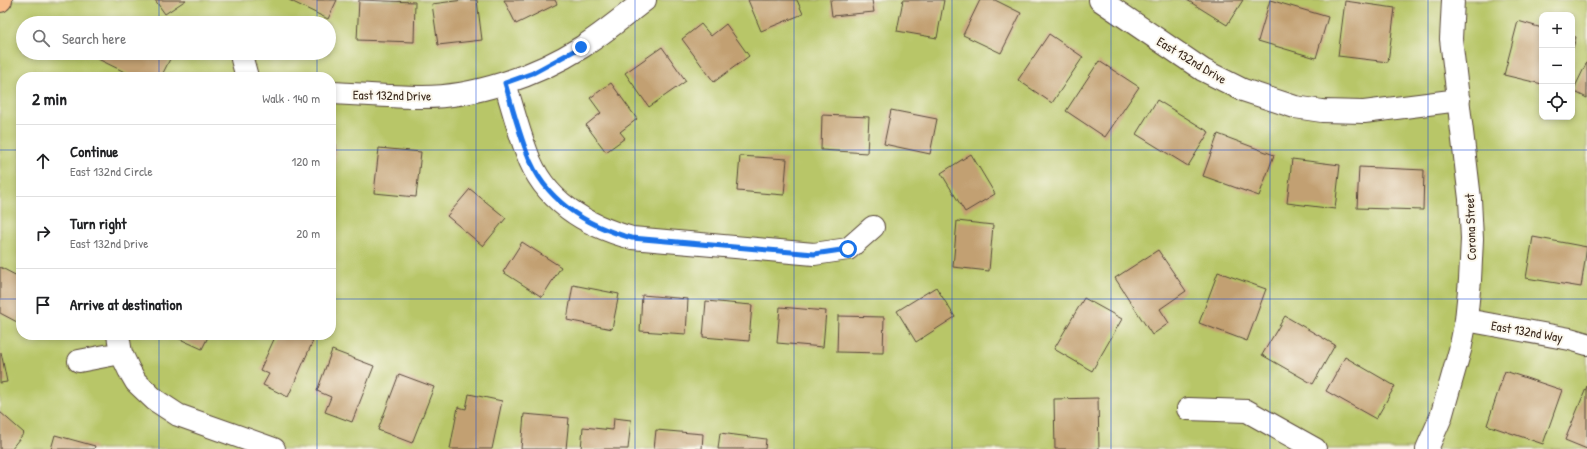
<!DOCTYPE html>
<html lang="en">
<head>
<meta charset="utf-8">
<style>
	:root { --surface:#fff; --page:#f6f6f6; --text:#202124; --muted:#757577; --line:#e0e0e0 }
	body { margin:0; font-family:"Patrick Hand",sans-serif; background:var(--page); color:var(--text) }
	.controls { position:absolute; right:12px; top:12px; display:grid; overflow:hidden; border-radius:8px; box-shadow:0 2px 6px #0003 }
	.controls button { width:36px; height:36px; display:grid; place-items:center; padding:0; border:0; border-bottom:1px solid var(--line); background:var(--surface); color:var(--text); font:20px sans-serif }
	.stop { position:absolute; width:12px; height:12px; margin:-9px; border:3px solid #1a73e8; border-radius:50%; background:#fff }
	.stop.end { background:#1a73e8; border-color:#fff; box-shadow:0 1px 4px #0008 }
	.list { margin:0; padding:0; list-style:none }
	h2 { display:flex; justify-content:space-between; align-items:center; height:52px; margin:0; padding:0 16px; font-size:17px }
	h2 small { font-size:13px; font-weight:400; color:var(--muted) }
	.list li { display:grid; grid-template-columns:26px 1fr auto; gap:12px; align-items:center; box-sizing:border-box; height:72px; padding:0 16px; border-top:1px solid var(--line) }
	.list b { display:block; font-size:15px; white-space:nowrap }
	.list p { margin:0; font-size:13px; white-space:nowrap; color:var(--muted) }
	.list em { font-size:13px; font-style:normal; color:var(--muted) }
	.icon { flex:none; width:22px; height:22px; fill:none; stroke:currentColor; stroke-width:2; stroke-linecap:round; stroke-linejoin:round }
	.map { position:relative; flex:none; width:1587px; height:449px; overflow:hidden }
	.search { position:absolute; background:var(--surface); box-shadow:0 2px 6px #0003; left:16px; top:16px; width:320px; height:44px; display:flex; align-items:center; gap:10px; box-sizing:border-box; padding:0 14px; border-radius:22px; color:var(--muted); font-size:15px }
	.panel { position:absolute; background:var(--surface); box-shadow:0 2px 6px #0003; left:16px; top:72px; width:320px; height:268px; border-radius:16px }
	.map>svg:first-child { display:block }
	.green { fill:#b8c668; stroke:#7a7843; fill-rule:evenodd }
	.building { fill:#c2a072 }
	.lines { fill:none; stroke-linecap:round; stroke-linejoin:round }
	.minor-casing { stroke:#564638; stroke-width:24 }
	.major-casing { stroke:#564638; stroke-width:24 }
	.minor { stroke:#fff; stroke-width:22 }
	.major { stroke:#f9bc8a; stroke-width:22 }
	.route { stroke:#1a73e8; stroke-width:5 }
	.grid { fill:none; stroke:#1d4ed8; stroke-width:1; stroke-opacity:0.55 }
	.labels { text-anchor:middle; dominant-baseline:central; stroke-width:4; stroke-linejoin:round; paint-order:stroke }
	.street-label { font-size:13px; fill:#3b2a1e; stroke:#fbf7ec }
</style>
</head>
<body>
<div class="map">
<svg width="1587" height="449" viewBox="0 0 1587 449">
	<rect width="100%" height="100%" fill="#fbf7ec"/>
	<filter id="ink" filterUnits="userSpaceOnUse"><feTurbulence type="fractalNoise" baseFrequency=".025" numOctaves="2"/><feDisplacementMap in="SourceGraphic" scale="8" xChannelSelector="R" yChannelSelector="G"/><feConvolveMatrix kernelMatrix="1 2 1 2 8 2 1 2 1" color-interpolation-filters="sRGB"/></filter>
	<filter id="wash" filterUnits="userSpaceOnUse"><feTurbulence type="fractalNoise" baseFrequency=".012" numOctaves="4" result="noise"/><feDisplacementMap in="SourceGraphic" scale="16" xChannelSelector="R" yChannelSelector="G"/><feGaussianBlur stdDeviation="0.9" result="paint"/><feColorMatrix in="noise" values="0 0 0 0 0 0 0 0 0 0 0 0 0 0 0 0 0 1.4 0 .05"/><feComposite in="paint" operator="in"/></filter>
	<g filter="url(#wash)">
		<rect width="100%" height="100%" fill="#f0e6ca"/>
		<path class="green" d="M0,0H1587V449H0ZM1542,15H1572V117H1542ZM23,23H329V53H23ZM21,77H331V335H21Z"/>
		<g id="blocks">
			<path class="building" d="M155,0H186L165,14Z
				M289,0H337L328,19Z
				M359,0L415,2L414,42L357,40Z
				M463,0H477L482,40L438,45L432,4Z
				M504,0H555L557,4L516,24Z
				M748,0H797L803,14L761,31Z
				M830,0H872L874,12L832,16Z
				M903,0H944L937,38L897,31Z
				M980,0H995L1021,13L1001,53L963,35Z
				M1187,0H1243L1227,25Z
				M1270,0L1328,17L1316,58L1258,41Z
				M1345,1L1395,8L1388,62L1338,56Z
				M1518,21L1542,28V84L1504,75Z
				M701,24L711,36L726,24L749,56L714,82L682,39Z
				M1049,34L1083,57L1052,103L1018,80Z
				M1572,36L1576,37L1573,48H1572Z
				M662,47L686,81L649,107L625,73Z
				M100,53H173L161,77H135L98,59Z
				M1099,61L1139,87L1105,137L1066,111Z
				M1587,62V98L1573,91Z
				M611,83L637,119L620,132L625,138L606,152L586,125L601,113L590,98Z
				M1157,100L1209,132L1188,166L1136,134Z
				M891,110L937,119L930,154L884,144Z
				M822,115L869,117L867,153L821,150Z
				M1218,134L1274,155L1259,196L1203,176Z
				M331,144H336L334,189H331Z
				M379,148L421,152L416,197L374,193Z
				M971,154L995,194L965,212L941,173Z
				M740,156L787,159L784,195L737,191Z
				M1292,159L1340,165L1335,209L1287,203Z
				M1359,167L1424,170L1423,210L1357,208Z
				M470,189L506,218L483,246L447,216Z
				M957,221L993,225L989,271L953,267Z
				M1533,237L1587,247L1581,287L1526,278Z
				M522,242L561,267L542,297L503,272Z
				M21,246V256L17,254Z
				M1158,250L1186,291L1160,309L1169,323L1152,335L1115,278Z
				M0,267L21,278V314L17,322L0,313Z
				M1218,272L1266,289L1247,341L1199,323Z
				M573,285L619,294L612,329L567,320Z
				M936,287L955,317L916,342L897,311Z
				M642,295L688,299L686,334L640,331Z
				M1084,298L1122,319L1092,371L1054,349Z
				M706,301L752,305L749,341L703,337Z
				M780,307L826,311L823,347L777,343Z
				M838,316L884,317L883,353L837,352Z
				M1285,316L1335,345L1313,384L1262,355Z
				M171,335H209L202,349Z
				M276,335H299L313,341L288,397L263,385L269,374L260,370Z
				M332,350L374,366L352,422L325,412L331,397L317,391Z
				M1,352L7,382L0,383V353Z
				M1345,357L1395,386L1376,419L1326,391Z
				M1505,371L1562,390L1543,444L1487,425Z
				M399,374L434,387L412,443L378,430Z
				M1587,386V449L1565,440Z
				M469,394L502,401L492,449H450L458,407L466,409Z
				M1098,398L1099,449H1055L1054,399Z
				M0,412L24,433L11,449H0Z
				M524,414L569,418L566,449H521Z
				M614,418L631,420L628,449H581L583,427L613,430Z
				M656,430L703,434L702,449H654Z
				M720,433L766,439L765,449H718Z
				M55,435L95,446L94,449H51Z"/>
		</g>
	</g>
	<g filter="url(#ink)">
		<use href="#blocks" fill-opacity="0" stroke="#564638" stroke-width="1"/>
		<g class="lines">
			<defs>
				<path id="minor" d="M1100,0L1203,70L1243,90L1295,107L1322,111L1364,112L1459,100
					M242,59L247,77
					M505,83C512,106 518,130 527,153C543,200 586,226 632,238L814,254L848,249L873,227
					M331,93C360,94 390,97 419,97C473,98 536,76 582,47C604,33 624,16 645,0
					M1466,320L1570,339L1587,344
					M118,335L121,353L129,370L136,382L155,400L178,415L274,449
					M79,361L121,353
					M1188,409L1247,411L1315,449
					M1427,449L1441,417L1460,350L1466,320L1470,280L1472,239L1470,199L1451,39L1453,0"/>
				<path id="major" d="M0,1L1,0"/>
			</defs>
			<use href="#minor" class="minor-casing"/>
			<use href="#major" class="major-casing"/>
			<use href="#minor" class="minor"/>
			<use href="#major" class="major"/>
		</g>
	</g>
	<g class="lines" filter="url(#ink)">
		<path class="route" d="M581,47L533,73L505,83C512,106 518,130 527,153C544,200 586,226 632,238L814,254L848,249"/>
	</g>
	<path class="grid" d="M159,0V23M317,0V23M476,0V449M635,0V449M794,0V449M952,0V449M1111,0V449M1270,0V449M1428,0V449M159,53V77M317,53V77M0,150H21M331,150H1587M0,299H21M331,299H1587M159,335V449M317,335V449"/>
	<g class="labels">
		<g class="street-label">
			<text transform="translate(1192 60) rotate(31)">East 132nd Drive</text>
			<text transform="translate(392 95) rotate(1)">East 132nd Drive</text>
			<text transform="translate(1470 227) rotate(-92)">Corona Street</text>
			<text transform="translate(1527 331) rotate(10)">East 132nd Way</text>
		</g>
	</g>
</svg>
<div class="controls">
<button>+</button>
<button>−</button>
<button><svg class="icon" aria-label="locate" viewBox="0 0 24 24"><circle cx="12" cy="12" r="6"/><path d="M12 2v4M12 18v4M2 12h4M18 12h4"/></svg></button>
</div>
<div class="stop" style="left:848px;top:249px"></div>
<div class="stop end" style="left:581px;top:47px"></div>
<div class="search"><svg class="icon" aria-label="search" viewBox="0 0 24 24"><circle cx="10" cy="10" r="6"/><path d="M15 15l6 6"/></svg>Search here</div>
<section class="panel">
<h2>2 min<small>Walk · 140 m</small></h2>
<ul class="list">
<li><svg class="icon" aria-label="ahead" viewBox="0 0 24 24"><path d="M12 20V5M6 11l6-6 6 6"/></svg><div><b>Continue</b><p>East 132nd Circle</p></div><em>120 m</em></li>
<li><svg class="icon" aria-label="right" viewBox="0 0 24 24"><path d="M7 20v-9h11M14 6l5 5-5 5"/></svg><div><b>Turn right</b><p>East 132nd Drive</p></div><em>20 m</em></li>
<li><svg class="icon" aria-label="arrive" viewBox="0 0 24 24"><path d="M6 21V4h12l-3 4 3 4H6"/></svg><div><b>Arrive at destination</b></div></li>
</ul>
</section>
</div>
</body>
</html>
